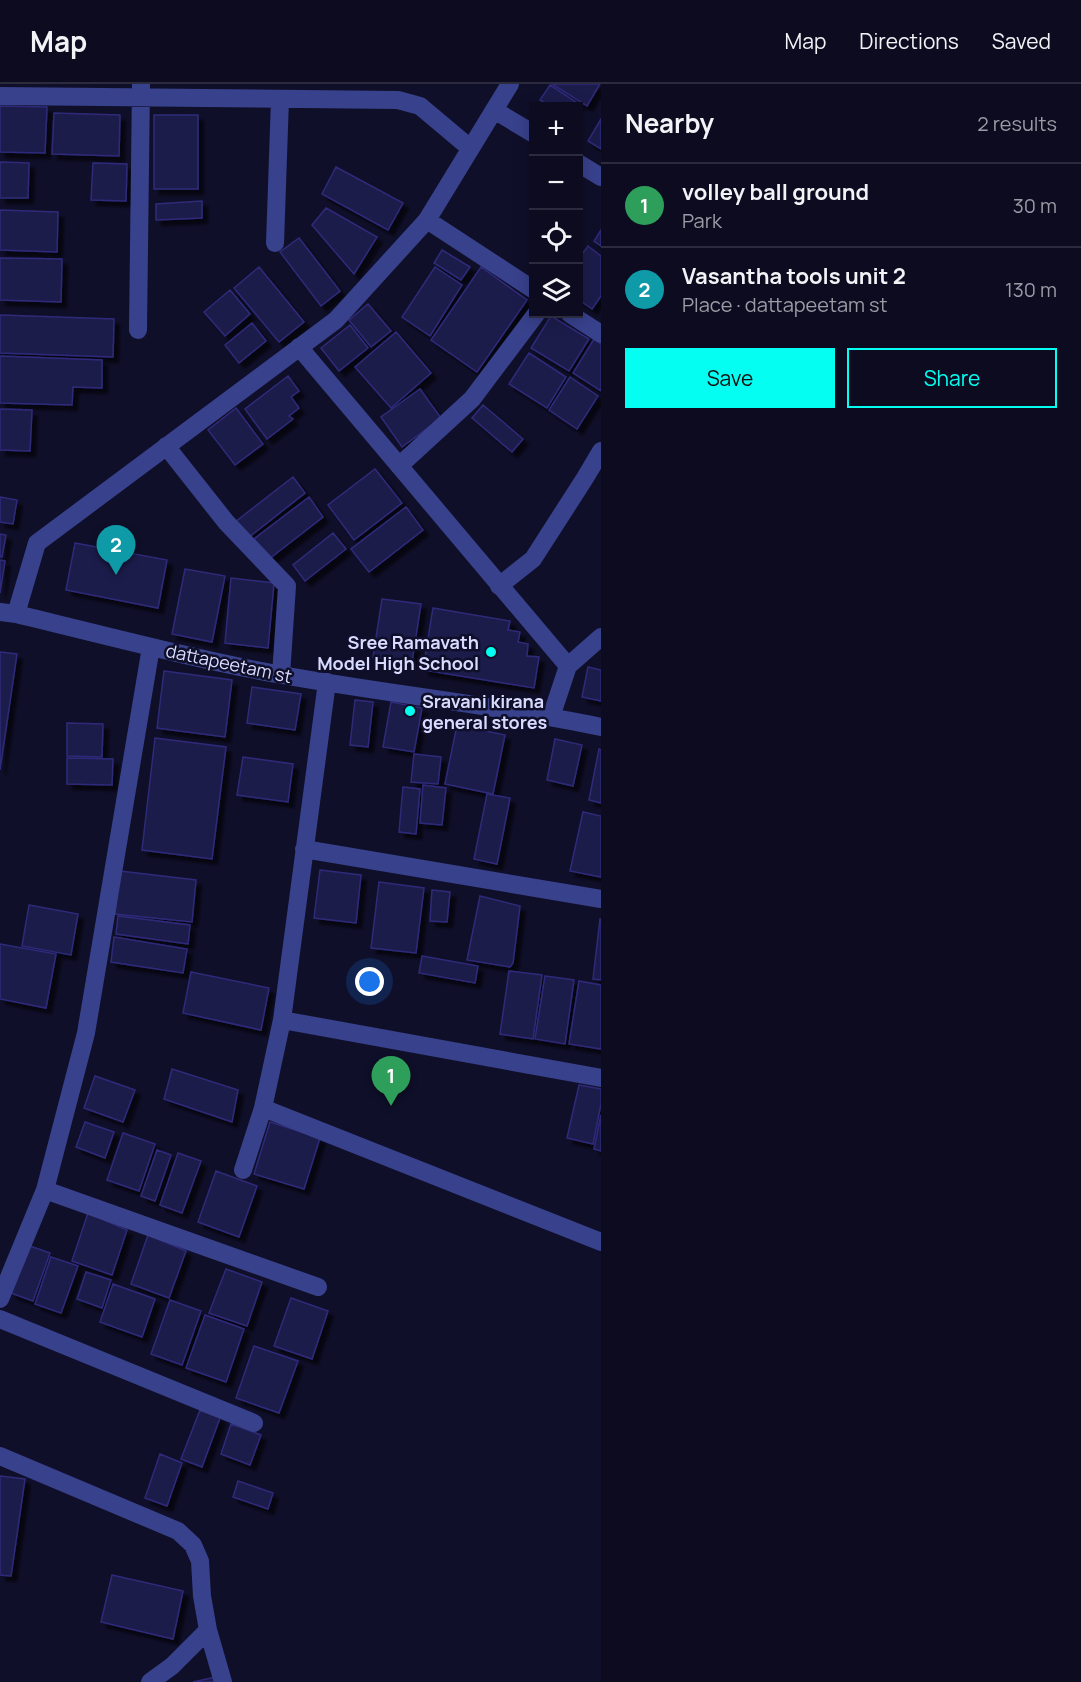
<!DOCTYPE html>
<html lang="en">
<head>
<meta charset="utf-8">
<style>
	:root { --surface:#0c0b20; --page:#1a192d; --text:#f1f3f6; --muted:#9a9ba5; --line:#2c2b3e; --accent:#04fff2 }
	body { margin:0; font-family:Manrope,sans-serif; background:var(--page); color:var(--text) }
	.controls { position:absolute; right:18px; top:18px; display:grid; overflow:hidden; border-radius:0px; box-shadow:0 3px 15px #0003 }
	.controls button { width:54px; height:54px; display:grid; place-items:center; padding:0; border:0; border-bottom:2px solid var(--line); background:var(--surface); color:var(--text); font:30px sans-serif }
	.you { position:absolute; left:370px; top:898px; width:21px; height:21px; margin:-15px; border:4px solid #fff; border-radius:50%; background:#1a73e8; box-shadow:0 0 0 9px #1a73e833 }
	.badge { display:grid; place-items:center; width:39px; height:39px; border-radius:50%; background:var(--accent); color:#fff; font-size:20px; font-weight:700 }
	.pin { position:absolute; translate:-50% -50px; filter:drop-shadow(0 2px 3px #0008) }
	.pin::after { content:''; position:absolute; top:32px; width:21px; height:18px; background:inherit; clip-path:polygon(0 0,100% 0,50% 100%) }
	.list { margin:0; padding:0; list-style:none }
	h2 { display:flex; justify-content:space-between; align-items:center; height:78px; margin:0; padding:0 24px; font-size:26px }
	h2 small { font-size:20px; font-weight:400; color:var(--muted) }
	.list li { display:grid; grid-template-columns:39px 1fr auto; gap:18px; align-items:center; box-sizing:border-box; height:84px; padding:0 24px; border-top:2px solid var(--line) }
	.list b { display:block; font-size:22px; white-space:nowrap }
	.list p { margin:0; font-size:20px; white-space:nowrap; color:var(--muted) }
	.list em { font-size:20px; font-style:normal; color:var(--muted) }
	.actions { display:flex; gap:12px; padding:18px 24px }
	.actions a { flex:1; padding:14px 0; border:2px solid var(--accent); border-radius:0px; text-align:center; font-size:21px; color:var(--accent) }
	.actions .main { background:var(--accent); color:#111 }
	.icon { flex:none; width:33px; height:33px; fill:none; stroke:currentColor; stroke-width:2; stroke-linecap:round; stroke-linejoin:round }
	.map { position:relative; flex:none; width:601px; height:1598px; overflow:hidden }
	header { display:flex; align-items:center; gap:36px; box-sizing:border-box; height:84px; padding:0 30px; background:var(--surface); border-bottom:2px solid var(--line) }
	header strong { font-size:28px }
	nav { display:flex; gap:33px; margin-inline-start:auto; font-size:21px }
	main { display:flex }
	aside { flex:1; background:var(--surface) }
	.map>svg:first-child { display:block }
	.building { fill:#1d1a4c; stroke:#2f2b79; stroke-width:1.5; filter:url(#shadow) }
	.lines { fill:none; stroke-linecap:round; stroke-linejoin:round }
	.minor { stroke:#38418c; stroke-width:18 }
	.poi-dot { fill:#04fff2; stroke:#100f2a; stroke-width:2 }
	.labels { text-anchor:middle; dominant-baseline:central; stroke-width:5; stroke-linejoin:round; paint-order:stroke }
	.poi-label { font-size:18px; font-weight:bold; fill:#d8daff; stroke:#100f2a; text-anchor:end }
	.street-label { font-size:18px; fill:#d8daff; stroke:#100f2a }
</style>
</head>
<body>
<header>
<strong>Map</strong>
<nav><a>Map</a><a>Directions</a><a>Saved</a></nav>
</header>
<main>
<div class="map">
<svg width="601" height="1598" viewBox="0 0 601 1598">
	<defs>
		<filter id="shadow"><feDropShadow dx="5.5" dy="5.5" stdDeviation="1.5" flood-color="#0009"/></filter>
	</defs>
	<rect width="100%" height="100%" fill="#100f2a"/>
	<path class="building" d="M552,0H600L587,22Z
		M550,1L579,20L578,22H550L540,16Z
		M0,22L47,23L45,69L0,68Z
		M54,29L120,31L119,72L52,70Z
		M154,31H198V105H154Z
		M601,35V65L588,57Z
		M0,78L29,79L28,114H0Z
		M93,79L127,80L126,117L91,116Z
		M336,83L403,119L388,146L322,110Z
		M202,117V134L156,136V120Z
		M326,124L377,153L354,190L312,141Z
		M0,126L58,128L57,168L0,166Z
		M601,146V162L594,157Z
		M299,154L340,207L321,222L280,168Z
		M588,162L601,172V212L592,225L578,215V176Z
		M442,166L470,183L461,196L434,179Z
		M0,174L62,175L61,218L0,216Z
		M259,183L304,238L279,258L234,204Z
		M435,183L462,201L430,252L402,233Z
		M481,183L527,216L477,288L431,256Z
		M230,206L250,230L225,252L204,228Z
		M368,220L391,247L371,263L349,236Z
		M0,231L114,235L113,273L0,269Z
		M551,232L589,255L569,287L531,264Z
		M252,239L266,257L239,279L225,261Z
		M350,241L368,264L339,287L321,264Z
		M396,248L431,289L391,324L355,283Z
		M594,255L601,260V307L573,289Z
		M529,269L566,293L547,324L509,300Z
		M0,272L102,276V304L73,303L72,321L0,319Z
		M288,292L299,307L291,313L299,324L289,332L293,335L267,355L245,325Z
		M570,293L598,312L577,345L549,326Z
		M420,305L441,334L402,363L381,333Z
		M483,321L523,355L512,368L472,334Z
		M236,324L263,360L235,381L208,346Z
		M0,325L32,326L30,367L0,366Z
		M375,385L402,419L354,456L328,421Z
		M293,393L305,409L248,454L235,438Z
		M0,413L17,416L13,440L0,438Z
		M309,413L323,433L269,475L254,455Z
		M406,423L423,446L369,488L351,465Z
		M333,449L346,465L305,497L293,481Z
		M0,450L6,451L2,473H0Z
		M75,459L167,476L158,524L66,506Z
		M0,476L5,477L0,509Z
		M185,485L225,492L212,558L172,550Z
		M231,494L274,499L268,564L225,559Z
		M382,515L421,520L412,578L373,573Z
		M433,524L510,537L508,546L520,548L518,558L528,560L527,572L539,573L534,604L423,586Z
		M0,568L17,570L0,686Z
		M588,583L601,586V617L582,613Z
		M164,587L232,596L225,653L157,644Z
		M252,603L301,610L295,646L247,639Z
		M355,616L373,618L368,663L350,661Z
		M391,618L422,624L414,668L383,663Z
		M67,639L103,640L102,673L67,672Z
		M457,641L505,651L493,710L445,700Z
		M155,654L226,663L212,775L142,766Z
		M555,655L582,661L573,702L547,696Z
		M599,665L601,666V719L589,716Z
		M414,670L441,673L438,700L411,698Z
		M243,673L293,680L288,718L237,711Z
		M67,674L113,675L112,701L67,700Z
		M423,701L446,704L442,741L420,739Z
		M403,703L420,705L416,750L399,748Z
		M487,710L510,714L497,780L474,775Z
		M583,728L601,732V793L570,787Z
		M320,786L361,791L356,839L314,834Z
		M120,787L196,796L192,838L115,830Z
		M379,798L424,804L416,869L371,864Z
		M432,806L450,808L447,838L430,837Z
		M480,812L520,822L513,879L510,883L467,876Z
		M29,821L78,830L71,871L22,862Z
		M118,832L190,841L188,860L116,850Z
		M600,835H601V896L593,895Z
		M114,853L187,865L183,889L111,878Z
		M0,860L56,870L46,924L0,915Z
		M422,872L478,882L475,899L419,889Z
		M509,887L542,891L533,955L500,950Z
		M191,888L269,904L261,946L183,929Z
		M545,892L574,896L565,960L535,955Z
		M579,897L601,901V965L569,960Z
		M172,985L238,1006L232,1038L164,1015Z
		M95,992L135,1006L123,1038L84,1024Z
		M579,1001L601,1005V1020L593,1060L567,1054Z
		M601,1031V1067L594,1065Z
		M85,1038L114,1048L105,1074L76,1063Z
		M270,1038L320,1054L304,1105L254,1090Z
		M123,1049L155,1060L139,1107L107,1096Z
		M157,1066L171,1071L155,1117L141,1112Z
		M178,1069L201,1077L182,1129L160,1121Z
		M216,1087L257,1102L239,1153L198,1138Z
		M88,1129L127,1146L112,1191L72,1177Z
		M148,1151L186,1167L169,1214L131,1200Z
		M27,1161L50,1169L33,1217L11,1209Z
		M51,1173L78,1182L61,1229L35,1220Z
		M226,1185L262,1198L247,1242L209,1229Z
		M86,1188L111,1196L102,1224L77,1215Z
		M113,1200L155,1215L142,1253L100,1238Z
		M291,1214L328,1227L312,1275L274,1262Z
		M170,1216L201,1227L182,1281L151,1270Z
		M205,1231L244,1245L226,1298L186,1284Z
		M254,1262L298,1277L279,1329L236,1314Z
		M200,1326L220,1334L202,1383L181,1375Z
		M231,1340L261,1351L250,1381L221,1370Z
		M160,1370L182,1379L167,1422L145,1414Z
		M0,1392L25,1395L11,1492L0,1491Z
		M238,1397L273,1409L268,1425L233,1413Z
		M112,1491L183,1507L173,1555L101,1538Z
		M216,1593L217,1598H193Z"/>
	<g class="lines">
		<path class="minor" d="M0,12L398,16L420,22L470,64
			M494,26L534,50
			M578,79L601,93
			M427,136L534,206
			M275,159L280,15
			M570,230L601,250
			M138,246L141,0
			M299,263L568,582
			M166,362L226,438L287,502L281,591
			M399,382L472,315L536,230
			M499,502L533,475L585,394L601,367
			M0,528L16,530C104,551 193,575 282,591C388,610 496,621 601,643
			M16,530L37,459L336,236L427,136L510,0
			M327,598L282,936L263,1024L601,1158
			M551,633L568,582L601,553
			M304,765L601,815
			M282,936L601,994
			M243,1086L263,1024
			M45,1106L318,1203
			M0,1215L45,1106L86,949L151,563
			M0,1235L254,1339
			M0,1372L178,1447L193,1461L200,1477L202,1512L208,1546L223,1598
			M150,1598L172,1582L208,1546"/>
	</g>
	<g class="poi-dot">
		<circle cx="491" cy="568" r="6"/>
		<circle cx="410" cy="627" r="6"/>
	</g>
	<g class="labels">
		<g class="poi-label">
			<text x="479" y="558">Sree Ramavath<tspan x="479" dy="21">Model High School</tspan></text>
			<text x="422" y="617" text-anchor="start">Sravani kirana<tspan x="422" dy="21">general stores</tspan></text>
		</g>
		<g class="street-label">
			<text transform="translate(229 579) rotate(12)">dattapeetam st</text>
		</g>
	</g>
</svg>
<div class="controls">
<button>+</button>
<button>−</button>
<button><svg class="icon" aria-label="locate" viewBox="0 0 24 24"><circle cx="12" cy="12" r="6"/><path d="M12 2v4M12 18v4M2 12h4M18 12h4"/></svg></button>
<button><svg class="icon" aria-label="layers" viewBox="0 0 24 24"><path d="M12 4l9 5-9 5-9-5zM3 14l9 5 9-5"/></svg></button>
</div>
<div class="you"></div>
<div class="pin badge" style="left:391px;top:1022px;background:#2e9e5b">1</div>
<div class="pin badge" style="left:116px;top:491px;background:#0f9aa8">2</div>
</div>
<aside>
<h2>Nearby<small>2 results</small></h2>
<ul class="list">
<li><span class="badge" style="background:#2e9e5b">1</span><div><b>volley ball ground</b><p>Park</p></div><em>30 m</em></li>
<li><span class="badge" style="background:#0f9aa8">2</span><div><b>Vasantha tools unit 2</b><p>Place · dattapeetam st</p></div><em>130 m</em></li>
</ul>
<div class="actions"><a class="main">Save</a><a>Share</a></div>
</aside>
</main>
</body>
</html>
